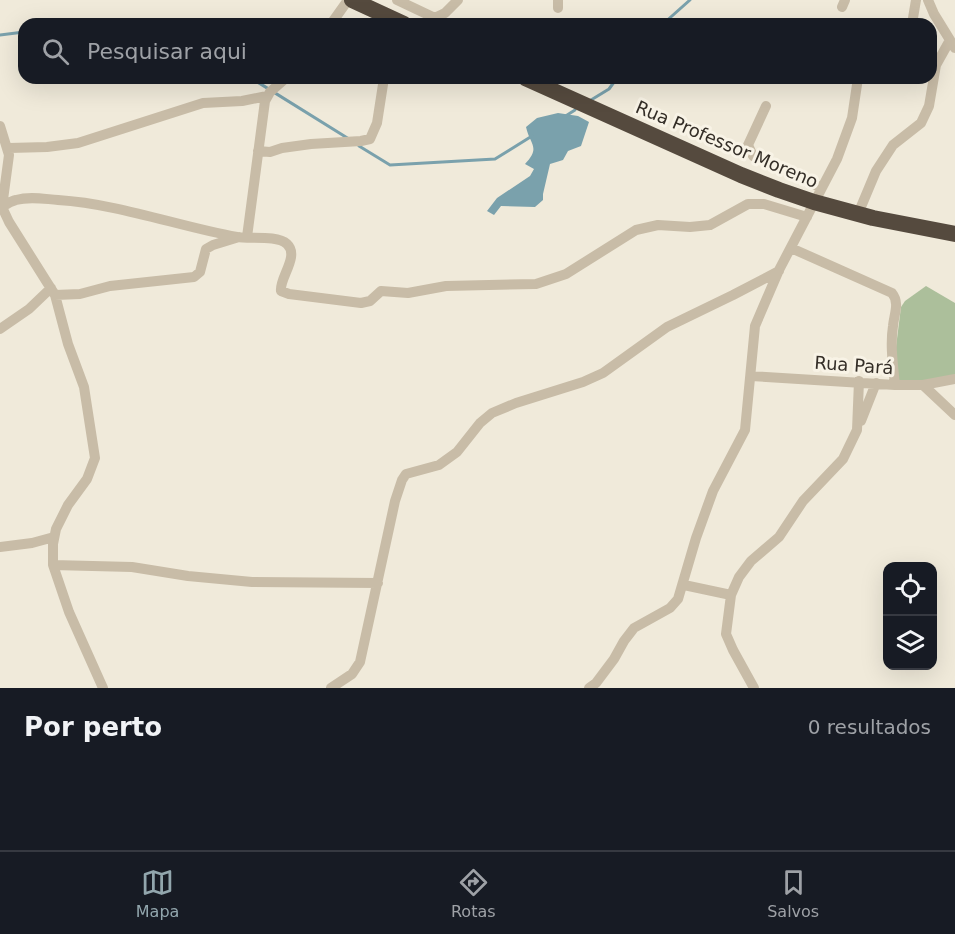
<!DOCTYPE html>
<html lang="pt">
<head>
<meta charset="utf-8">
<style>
	:root { --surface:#171b24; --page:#20242c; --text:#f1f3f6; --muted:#9ea1a6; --line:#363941; --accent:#92a6ad }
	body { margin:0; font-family:"DejaVu Sans",sans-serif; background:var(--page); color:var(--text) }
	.controls { position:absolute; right:18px; bottom:18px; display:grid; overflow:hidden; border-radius:12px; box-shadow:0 6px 24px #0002 }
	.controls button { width:54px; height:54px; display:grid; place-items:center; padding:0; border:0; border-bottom:2px solid var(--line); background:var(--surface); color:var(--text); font:30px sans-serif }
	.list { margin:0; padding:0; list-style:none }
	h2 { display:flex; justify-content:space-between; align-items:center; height:78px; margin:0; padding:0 24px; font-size:26px }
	h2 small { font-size:20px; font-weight:400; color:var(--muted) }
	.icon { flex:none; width:33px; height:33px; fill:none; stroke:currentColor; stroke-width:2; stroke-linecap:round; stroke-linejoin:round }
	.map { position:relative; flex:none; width:955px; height:688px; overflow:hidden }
	.search { position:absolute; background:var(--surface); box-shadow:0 6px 24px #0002; left:18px; right:18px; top:18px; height:66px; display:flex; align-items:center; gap:15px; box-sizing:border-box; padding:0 21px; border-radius:18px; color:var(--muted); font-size:22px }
	.sheet { height:162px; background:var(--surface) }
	nav { display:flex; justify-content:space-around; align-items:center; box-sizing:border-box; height:84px; border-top:2px solid var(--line); background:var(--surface); font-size:16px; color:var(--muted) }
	nav a { display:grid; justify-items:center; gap:3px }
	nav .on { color:var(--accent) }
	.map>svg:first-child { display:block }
	.green { fill:#acbf9b }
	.water { fill:#7aa1ac }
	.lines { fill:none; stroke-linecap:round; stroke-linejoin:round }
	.stream { stroke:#7aa1ac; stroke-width:3 }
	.minor { stroke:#c8bca7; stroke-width:10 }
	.highway { stroke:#554a3e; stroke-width:16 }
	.labels { text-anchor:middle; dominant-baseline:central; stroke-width:6; stroke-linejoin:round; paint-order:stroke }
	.street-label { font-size:18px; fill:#342e27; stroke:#f8f3e6 }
</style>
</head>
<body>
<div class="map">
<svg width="955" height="688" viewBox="0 0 955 688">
	<rect width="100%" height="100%" fill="#f0eada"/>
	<path class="green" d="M926,286L955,303V375L933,380L897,381L895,355L901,307L905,301Z"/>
	<path class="water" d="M558,113L578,116L589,122L581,146L568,151L563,160L550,164L543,194V200L535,207L501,206L494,215L487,211L497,198L530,176L534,169L525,164C541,147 530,145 526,127L537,118Z"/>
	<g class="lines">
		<path class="stream" d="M663,24L690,0
			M0,35L24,32
			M251,78L349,139
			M591,100L609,89L617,78
			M564,117L575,110
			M359,146L390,165L495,159L532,136"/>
		<path class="minor" d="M397,0L435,18
			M928,0L934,14L955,48
			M842,7L845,0
			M558,8V0
			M331,24L348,0
			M422,24L445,13L458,0
			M912,24L916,0
			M766,106L748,145L753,156L785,169L821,188
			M0,126L9,155L2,207L9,222L55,295L68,344L84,387L86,400L95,458L87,479L68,505L56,529L53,544V565L69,612L103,688
			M9,148L47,147L78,143L203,103L242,101L267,96
			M258,151L270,152L282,148L311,144L361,141L370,139L377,123L384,78
			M0,208C5,205 11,201 16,200C30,196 44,199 58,200C119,204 177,226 237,237C250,239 277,235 287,244C300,256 279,278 281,291L289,294L361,303L370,301L381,291L408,293L446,286L536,284L566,274L636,230L658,225L690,227L710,225L748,204H764L807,217
			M858,214L876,171L893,145L921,123L929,106L936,65L950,40
			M247,237L265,101L270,92L286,78
			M791,248L892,293C900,303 894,314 893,326C890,345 893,365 895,385
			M55,295L80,294L110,286L194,277L200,272L206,249L213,245L239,237
			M0,329L29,309L51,288
			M751,376L895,385H923L955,379
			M923,385L955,415
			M861,421L876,383
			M0,547L32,543L54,537
			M53,565L132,567L188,576L252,582L378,583
			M684,585L731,595
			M331,688L352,674L360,662L395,501L402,480L406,474L439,465L457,452L480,423L492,413L516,403L583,382L603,373L667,327L733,295L779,271
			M589,688L596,683L614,659L624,641L634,628L670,608L678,599L696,538L713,491L745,430L755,326L779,270L837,159L852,118L858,78
			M754,688L733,650L726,634L731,595L739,577L751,561L779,537L803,501L843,459L857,430L859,381"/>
		<path class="highway" d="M352,0L404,24
			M525,78L741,175L779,190L814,202L873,218L955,234"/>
	</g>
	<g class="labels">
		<g class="street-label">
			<text transform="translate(727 144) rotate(23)">Rua Professor Moreno</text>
			<text transform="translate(854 365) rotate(4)">Rua Pará</text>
		</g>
	</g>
</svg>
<div class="controls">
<button><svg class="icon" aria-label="locate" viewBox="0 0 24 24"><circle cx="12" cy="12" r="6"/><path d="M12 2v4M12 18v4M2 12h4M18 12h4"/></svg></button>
<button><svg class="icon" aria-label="layers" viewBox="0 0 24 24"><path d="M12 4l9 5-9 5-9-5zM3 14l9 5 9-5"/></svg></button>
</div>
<div class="search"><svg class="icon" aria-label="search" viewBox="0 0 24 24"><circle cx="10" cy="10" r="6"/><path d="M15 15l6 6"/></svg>Pesquisar aqui</div>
</div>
<section class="sheet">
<h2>Por perto<small>0 resultados</small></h2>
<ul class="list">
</ul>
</section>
<nav>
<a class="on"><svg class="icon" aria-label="map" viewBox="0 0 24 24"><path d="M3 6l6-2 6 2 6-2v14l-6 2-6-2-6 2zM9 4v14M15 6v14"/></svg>Mapa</a>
<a><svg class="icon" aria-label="directions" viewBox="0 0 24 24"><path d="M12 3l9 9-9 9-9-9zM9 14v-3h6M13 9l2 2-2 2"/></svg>Rotas</a>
<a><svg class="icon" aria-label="saved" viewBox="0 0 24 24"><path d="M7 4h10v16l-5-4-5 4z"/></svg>Salvos</a>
</nav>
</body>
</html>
